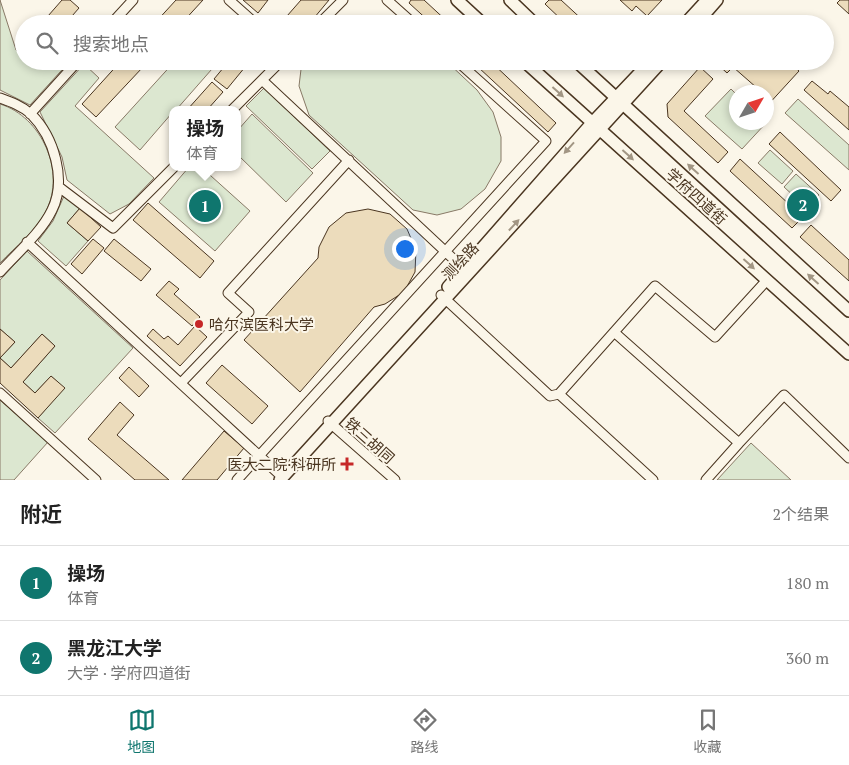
<!DOCTYPE html>
<html lang="zh">
<head>
<meta charset="utf-8">
<style>
	:root { --surface:#fff; --page:#f2f2f2; --text:#222; --muted:#767676; --line:#e0e0e0; --accent:#0f766e }
	body { margin:0; font-family:"PT Serif","Noto Sans SC",serif; background:var(--page); color:var(--text) }
	.compass { position:absolute; left:729px; top:85px; width:45px; height:45px; border-radius:50%; background:var(--surface); box-shadow:0 2px 8px #0003; rotate:51deg }
	.you { position:absolute; left:404px; top:248px; width:18px; height:18px; margin:-12px; border:4px solid #fff; border-radius:50%; background:#1a73e8; box-shadow:0 0 0 8px #1a73e833 }
	.badge { display:grid; place-items:center; width:32px; height:32px; border-radius:50%; background:var(--accent); color:#fff; font-size:16px; font-weight:700 }
	.pin { position:absolute; translate:-50% -50%; border:2px solid #fff; box-shadow:0 1px 5px #0006 }
	.popup { position:absolute; left:169px; top:106px; width:72px; height:65px; box-sizing:border-box; display:grid; place-content:center; border-radius:10px; background:var(--surface); filter:drop-shadow(0 1px 4px #0005); font-size:16px; white-space:nowrap; color:var(--muted) }
	.popup b { font-size:19px; color:var(--text) }
	.popup::after { content:''; position:absolute; left:50%; top:100%; margin-left:-10px; border:10px solid transparent; border-top-color:var(--surface) }
	.list { margin:0; padding:0; list-style:none }
	h2 { display:flex; justify-content:space-between; align-items:center; height:65px; margin:0; padding:0 20px; font-size:21px }
	h2 small { font-size:16px; font-weight:400; color:var(--muted) }
	.list li { display:grid; grid-template-columns:32px 1fr auto; gap:15px; align-items:center; box-sizing:border-box; height:75px; padding:0 20px; border-top:1px solid var(--line) }
	.list b { display:block; font-size:19px; white-space:nowrap }
	.list p { margin:0; font-size:16px; white-space:nowrap; color:var(--muted) }
	.list em { font-size:16px; font-style:normal; color:var(--muted) }
	.icon { flex:none; width:28px; height:28px; fill:none; stroke:currentColor; stroke-width:2; stroke-linecap:round; stroke-linejoin:round }
	.map { position:relative; flex:none; width:849px; height:480px; overflow:hidden }
	.search { position:absolute; background:var(--surface); box-shadow:0 2px 8px #0003; left:15px; right:15px; top:15px; height:55px; display:flex; align-items:center; gap:12px; box-sizing:border-box; padding:0 18px; border-radius:28px; color:var(--muted); font-size:19px }
	.sheet { height:215px; background:var(--surface) }
	nav { display:flex; justify-content:space-around; align-items:center; box-sizing:border-box; height:70px; border-top:1px solid var(--line); background:var(--surface); font-size:14px; color:var(--muted) }
	nav a { display:grid; justify-items:center; gap:2px }
	nav .on { color:var(--accent) }
	.map>svg:first-child { display:block }
	.green { fill:#dce7d0; stroke:#887966 }
	.building { fill:#ecdcbc; stroke:#4a3520 }
	.lines { fill:none; stroke-linecap:round; stroke-linejoin:round }
	.minor-casing { stroke:#4a3520; stroke-width:11 }
	.major-casing { stroke:#4a3520; stroke-width:14 }
	.minor { stroke:#fbf6e9; stroke-width:9 }
	.major { stroke:#fbf6e9; stroke-width:11 }
	.oneway { fill:#a29684 }
	.poi-dot { fill:#c62828; stroke:#fbf6e9; stroke-width:2 }
	.labels { text-anchor:middle; dominant-baseline:central; stroke-width:4; stroke-linejoin:round; paint-order:stroke }
	.street-label { font-size:15px; fill:#4a3520; stroke:#fbf6e9 }
	.poi-label { font-size:15px; fill:#4a3520; stroke:#fbf6e9; text-anchor:start }
</style>
</head>
<body>
<div class="map">
<svg width="849" height="480" viewBox="0 0 849 480">
	<rect width="100%" height="100%" fill="#fbf6e9"/>
	<path class="green" d="M0,0L16,50L24,58V61H27L35,68L41,61H70L30,105L0,90Z
		M175,61H219L176,110H172V113L140,150L115,127Z
		M302,61H446L477,90L493,112L501,137V161L485,189L461,209L437,215L413,210L309,115L299,86Z
		M84,64L99,78L75,106L154,178L129,204L110,214L67,180L62,157L40,112Z
		M264,88L330,151L312,169L246,106Z
		M731,89L736,94V122L766,123L742,149L705,116Z
		M798,99L849,145V170L785,113Z
		M0,104C42,117 66,172 46,211C36,231 15,247 0,263Z
		M252,114L313,173L286,202L238,155V130Z
		M770,150L793,171L782,184L758,163Z
		M189,167H201L250,211L215,251L159,202Z
		M796,174L819,195L807,208L784,187Z
		M64,196L80,208L67,223L88,241L66,266L38,241L53,221Z
		M27,251L133,348L55,433L38,418L64,388L51,376L35,393L23,382L55,346L42,334L11,368L0,358L15,342L0,329V280Z
		M0,400L48,442L14,480H0Z
		M751,443L791,480H717Z"/>
	<path class="building" d="M62,0H70L79,8L65,24H41Z
		M176,0H203L181,24H154Z
		M243,0H268L258,13Z
		M301,0H329L309,24H280Z
		M411,0H424L450,24H432L409,3Z
		M549,0H561L587,24H566L545,4Z
		M620,0H662L647,16L636,6L632,11Z
		M840,0H849V14L837,3Z
		M121,61H138L143,67L96,117L82,104Z
		M229,61H250L227,89L214,79Z
		M483,61H490L556,123L548,132L478,67Z
		M714,61H777L779,63L788,61L799,71L766,107V92H753L757,88L733,67L727,73Z
		M700,67L713,79L684,111L728,152L718,163L668,117L667,104Z
		M812,81L828,94L830,91L849,107V130L804,90Z
		M212,82L223,92L207,110H187Z
		M780,132L841,190L831,201L769,144Z
		M740,159L803,217L792,228L730,171Z
		M148,203L214,261L200,278L133,220Z
		M80,208L101,227L88,241L67,223Z
		M368,209L390,214L407,229L416,250L415,272L404,292L385,304L374,307L300,392L244,340L318,258L319,247L329,227L346,213Z
		M811,225L849,260V281L800,237Z
		M93,239L104,248L82,274L71,264Z
		M114,239L151,269L141,281L104,251Z
		M169,281L179,289L174,294L200,317L192,326L156,295Z
		M195,326L207,337L180,366L147,336L153,329L164,339L168,336L178,345Z
		M0,329L15,342L0,358L11,368L42,334L55,346L23,382L35,393L51,376L65,388L38,418L0,383Z
		M222,365L268,406L252,424L206,383Z
		M129,367L149,386L139,397L119,378Z
		M120,402L134,415L117,435L169,480H135L88,439Z
		M224,431L244,448L217,480H182Z"/>
	<g class="lines">
		<defs>
			<path id="minor" d="M229,0L256,24
				M387,0L414,24
				M111,24L133,0
				M319,24L343,0
				M262,80L463,268
				M0,98C11,102 22,106 31,114C54,137 67,180 52,210C41,233 17,253 0,272
				M232,110L281,61
				M30,114L78,61
				M59,187L113,228L174,167
				M27,242L279,474
				M441,295L550,396L559,394L653,480
				M614,332L739,443L784,395L849,458
				M181,383L249,312L228,293L349,160
				M0,393L96,480
				M559,394L655,286L715,337L767,280
				M328,421L395,480
				M237,480L546,141L457,61
				M706,480L739,443"/>
			<path id="major" d="M457,0L483,24
				M510,0L535,24
				M685,24L707,0
				M696,24L717,0
				M524,61L849,354
				M576,61L849,311
				M448,287L592,123L651,61
				M280,480L662,61"/>
		</defs>
		<use href="#minor" class="minor-casing"/>
		<use href="#major" class="major-casing"/>
		<use href="#minor" class="minor"/>
		<use href="#major" class="major"/>
	</g>
	<defs><path id="oneway-solid" d="M-6-.8H1V-3.2L6.5 0L1 3.2V.8H-6Z" transform="scale(1.25)"/></defs>
	<g class="oneway">
		<use href="#oneway-solid" transform="translate(558 92) rotate(42)"/>
		<use href="#oneway-solid" transform="translate(569 148) rotate(132)"/>
		<use href="#oneway-solid" transform="translate(628 155) rotate(42)"/>
		<use href="#oneway-solid" transform="translate(693 169) rotate(-138)"/>
		<use href="#oneway-solid" transform="translate(514 225) rotate(-47)"/>
		<use href="#oneway-solid" transform="translate(749 264) rotate(42)"/>
		<use href="#oneway-solid" transform="translate(813 279) rotate(-138)"/>
	</g>
	<g class="poi-dot">
		<circle cx="199" cy="324" r="5"/>
		<path d="M344.5 456.5h5v5h5v5h-5v5h-5v-5h-5v-5h5z"/>
	</g>
	<g class="labels">
		<g class="street-label">
			<text transform="translate(697 196) rotate(42)">学府四道街</text>
			<text transform="translate(460 261) rotate(-47)">测绘路</text>
			<text transform="translate(370 440) rotate(42)">铁三胡同</text>
		</g>
		<g class="poi-label">
			<text x="209" y="324">哈尔滨医科大学</text>
			<text x="336" y="464" text-anchor="end">医大二院·科研所</text>
		</g>
	</g>
</svg>
<svg class="compass" viewBox="-18 -18 36 36"><path d="M0-13l5 13h-10z" fill="#e53935"/><path d="M0 13l5-13h-10z" fill="#767676"/></svg>
<div class="you"></div>
<div class="pin badge" style="left:205px;top:206px">1</div>
<div class="popup"><b>操场</b>体育</div>
<div class="pin badge" style="left:803px;top:205px">2</div>
<div class="search"><svg class="icon" aria-label="search" viewBox="0 0 24 24"><circle cx="10" cy="10" r="6"/><path d="M15 15l6 6"/></svg>搜索地点</div>
</div>
<section class="sheet">
<h2>附近<small>2个结果</small></h2>
<ul class="list">
<li><span class="badge">1</span><div><b>操场</b><p>体育</p></div><em>180 m</em></li>
<li><span class="badge">2</span><div><b>黑龙江大学</b><p>大学 · 学府四道街</p></div><em>360 m</em></li>
</ul>
</section>
<nav>
<a class="on"><svg class="icon" aria-label="map" viewBox="0 0 24 24"><path d="M3 6l6-2 6 2 6-2v14l-6 2-6-2-6 2zM9 4v14M15 6v14"/></svg>地图</a>
<a><svg class="icon" aria-label="directions" viewBox="0 0 24 24"><path d="M12 3l9 9-9 9-9-9zM9 14v-3h6M13 9l2 2-2 2"/></svg>路线</a>
<a><svg class="icon" aria-label="saved" viewBox="0 0 24 24"><path d="M7 4h10v16l-5-4-5 4z"/></svg>收藏</a>
</nav>
</body>
</html>
